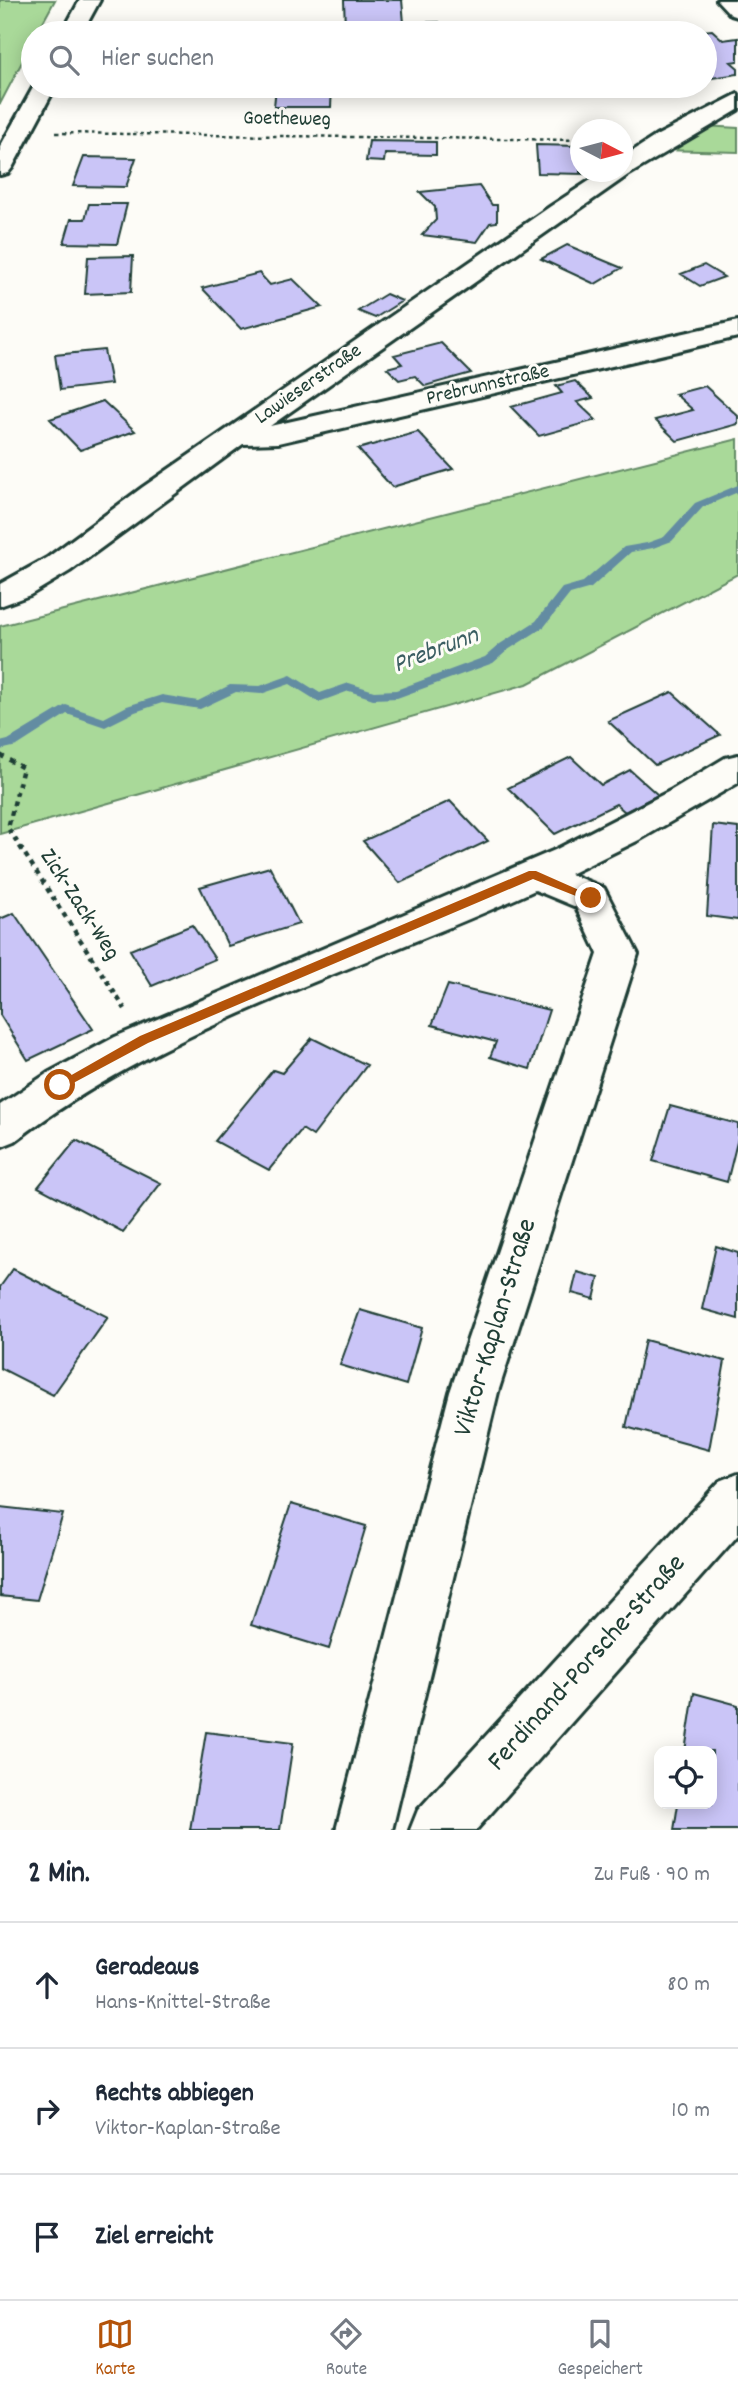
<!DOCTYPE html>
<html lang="de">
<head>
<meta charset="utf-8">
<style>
	:root { --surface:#fff; --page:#f2f2f3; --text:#1f2937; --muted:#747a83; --line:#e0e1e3; --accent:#b45309 }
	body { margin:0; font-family:Dekko,sans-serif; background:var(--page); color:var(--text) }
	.controls { position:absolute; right:21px; bottom:21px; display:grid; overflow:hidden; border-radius:14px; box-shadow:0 4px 18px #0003 }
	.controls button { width:63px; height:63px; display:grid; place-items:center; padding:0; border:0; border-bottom:2px solid var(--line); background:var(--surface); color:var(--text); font:35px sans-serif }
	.compass { position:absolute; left:570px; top:119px; width:63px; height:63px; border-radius:50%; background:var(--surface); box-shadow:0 4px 18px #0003; rotate:96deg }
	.stop { position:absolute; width:21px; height:21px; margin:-16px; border:5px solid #b45309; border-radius:50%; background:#fff }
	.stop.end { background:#b45309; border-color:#fff; box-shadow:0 2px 7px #0008 }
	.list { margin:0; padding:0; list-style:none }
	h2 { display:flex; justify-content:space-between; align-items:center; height:91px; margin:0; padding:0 28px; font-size:30px }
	h2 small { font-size:23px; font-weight:400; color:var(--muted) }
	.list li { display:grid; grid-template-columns:46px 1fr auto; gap:21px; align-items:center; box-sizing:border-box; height:126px; padding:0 28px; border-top:2px solid var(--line) }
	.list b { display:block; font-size:26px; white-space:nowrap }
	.list p { margin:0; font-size:23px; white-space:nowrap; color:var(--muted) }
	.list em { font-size:23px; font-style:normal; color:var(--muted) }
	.icon { flex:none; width:38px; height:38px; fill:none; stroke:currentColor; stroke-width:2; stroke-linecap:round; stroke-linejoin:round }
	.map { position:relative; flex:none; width:738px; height:1830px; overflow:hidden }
	.search { position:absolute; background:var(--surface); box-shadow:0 4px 18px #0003; left:21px; right:21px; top:21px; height:77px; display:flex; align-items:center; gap:18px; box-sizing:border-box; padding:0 24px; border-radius:38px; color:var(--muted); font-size:26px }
	.sheet { height:469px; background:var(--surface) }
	nav { display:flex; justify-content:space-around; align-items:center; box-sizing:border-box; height:98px; border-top:2px solid var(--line); background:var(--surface); font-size:19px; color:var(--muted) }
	nav a { display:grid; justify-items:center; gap:4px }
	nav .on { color:var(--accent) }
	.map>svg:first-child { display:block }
	.green { fill:#a9d999; stroke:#648b66; stroke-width:2 }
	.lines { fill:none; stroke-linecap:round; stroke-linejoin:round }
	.stream { fill:#638ca2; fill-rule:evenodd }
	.building { fill:#cac5f7; stroke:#1f3d34; stroke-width:2 }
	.minor-casing { stroke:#1f3d34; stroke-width:6 }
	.path-far1 { stroke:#1f3d34; stroke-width:2.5; stroke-dasharray:3.5 3.5; stroke-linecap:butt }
	.path { stroke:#1f3d34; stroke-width:4.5; stroke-dasharray:5 5; stroke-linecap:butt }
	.minor { fill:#fdfcf7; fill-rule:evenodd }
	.route { fill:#b45309 }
	.labels { text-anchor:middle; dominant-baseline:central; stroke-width:6; stroke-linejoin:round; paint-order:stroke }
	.far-street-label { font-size:21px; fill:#1f3d34; stroke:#fdfcf7 }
	.street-label { font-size:24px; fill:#1f3d34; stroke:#fdfcf7 }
	.water-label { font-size:26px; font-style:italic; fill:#3b5e62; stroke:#fdfcf7 }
	.near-street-label { font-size:28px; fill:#1f3d34; stroke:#fdfcf7 }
</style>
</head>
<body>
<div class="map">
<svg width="738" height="1830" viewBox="0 0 738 1830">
	<rect width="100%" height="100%" fill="#fdfcf7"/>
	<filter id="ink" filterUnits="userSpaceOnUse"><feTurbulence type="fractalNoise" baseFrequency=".0143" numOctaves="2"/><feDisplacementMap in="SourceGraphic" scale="14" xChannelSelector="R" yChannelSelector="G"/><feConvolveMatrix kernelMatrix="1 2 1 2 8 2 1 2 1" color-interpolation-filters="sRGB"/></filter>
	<g filter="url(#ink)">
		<path class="green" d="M0,0H55L37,33H33V41L0,104Z
			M704,126L738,128V152L663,150Z
			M738,439V574L527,684L0,834V626Z"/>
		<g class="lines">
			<path class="stream" d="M738,485V492L703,507L672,541L653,548L631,552L591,588L570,594L544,627L508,650L493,663L397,698L373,699L349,691L319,702L290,684L261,694L236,692L200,709L162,703L135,712L105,727L67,714L17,746L0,750V742L8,740L66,705L104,718L127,706L162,695L198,701L230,685L260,686L291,675L320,693L349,683L374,691L396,690L485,657L500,644L536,621L562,588L583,582L624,547L647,543L664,537L695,503Z"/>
		</g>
		<path class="building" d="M344,0H402L404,23L439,22L440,33H387L386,27H345Z
			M684,23L693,32L712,30L723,40L738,38V61L731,62L738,68V74L705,79V33H662L656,27Z
			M276,86H332L331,107H274Z
			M369,141L436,142V155L385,154L384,162L366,161Z
			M536,145L580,146V172L583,174L538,173Z
			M84,157L136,158L126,187L73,186Z
			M479,186L492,205H497V222L490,223L477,242L422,235L436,220L435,207L420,192Z
			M89,204H127L117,244L64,243L71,219H85Z
			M567,245L622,268L595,284L541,259Z
			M133,256L131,292L85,294L88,257Z
			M704,265L724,277L700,286L681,274Z
			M259,273L270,285L293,279L322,307L241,329L202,288Z
			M386,294L402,301L375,318L358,311Z
			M441,343L471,373L425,386L415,376L399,380L387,368L402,364L394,355Z
			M104,350L111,384L60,390L55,355Z
			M575,381L593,398L577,402L596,420L539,436L511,407L562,393L556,386Z
			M705,386L738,416V424L677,441L655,420L693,410L675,394Z
			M103,401L135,431L80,450L50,419Z
			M418,432L453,469L392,487L358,449Z
			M672,692L720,735L655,765L608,721Z
			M571,757L601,785L630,770L658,795L625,812L616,804L555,834L508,788Z
			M450,801L488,841L400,883L363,841Z
			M713,825L738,828V920L707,916Z
			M270,867L299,924L228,946L200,887Z
			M14,913L93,1029L28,1060L0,1015V919Z
			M192,925L215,959L152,986L130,950Z
			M448,985L549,1010L530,1069L490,1057L496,1042L432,1025Z
			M312,1038L367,1065L313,1136L302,1129L269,1170L215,1141L273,1070L282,1073Z
			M670,1106L738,1124V1138L727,1182L653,1161Z
			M76,1140L161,1183L123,1232L38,1187Z
			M716,1246L738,1253V1319L702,1309Z
			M13,1269L108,1317L53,1395L0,1368V1287Z
			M577,1272L599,1278L594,1299L572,1293Z
			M360,1310L422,1328L406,1385L340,1365Z
			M645,1340L725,1361L709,1450L626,1427Z
			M291,1504L366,1526L329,1649L251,1625Z
			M0,1507L63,1514L37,1600L0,1596Z
			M694,1693L738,1705V1830H674L678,1804H712V1751H685Z
			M206,1732L293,1743L280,1830H190Z"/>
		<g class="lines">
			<defs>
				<path id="minor" d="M80,0H100L82,33H62Z
					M717,0H738V17L731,15Z
					M34,86H56L12,168L8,173L0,175V147Z
					M738,94V110L628,175L270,426L738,321V337L278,443L243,444L70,571L30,595L0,606V584L47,558L143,487L551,206L603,172H622V158L656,136Z
					M738,755V783L639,840L570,874L604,888L638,954L498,1392L392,1830H336L450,1392L598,954L576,907L535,890C361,970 168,1024 15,1141L0,1147V1105L48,1073L115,1037L555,850L670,791L725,758Z
					M738,1474V1535L476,1830H410L418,1810L720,1481Z"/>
			</defs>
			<use href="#minor" class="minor-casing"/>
			<path class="path-far1" d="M26,67L33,52
				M56,133L580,140"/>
			<path class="path" d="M0,755L23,768L8,828L125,1009"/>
			<use href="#minor" class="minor"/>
		</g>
	</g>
	<path class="route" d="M529,871H536L597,898L591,902L533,879L148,1043L64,1088H55L54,1085L140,1036Z"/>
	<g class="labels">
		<g class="far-street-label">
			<text transform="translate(287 120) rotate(1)">Goetheweg</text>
			<text transform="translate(309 385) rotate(-35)">Lawieserstraße</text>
			<text transform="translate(488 386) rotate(-13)">Prebrunnstraße</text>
		</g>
		<g class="street-label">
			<text transform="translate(79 905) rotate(57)">Zick-Zack-Weg</text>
		</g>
		<g class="water-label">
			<text transform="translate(436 651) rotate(-21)">Prebrunn</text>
		</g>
		<g class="near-street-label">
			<text transform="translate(497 1328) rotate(-73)">Viktor-Kaplan-Straße</text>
			<text transform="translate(588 1664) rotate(-48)">Ferdinand-Porsche-Straße</text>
		</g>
	</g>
</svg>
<div class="controls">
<button><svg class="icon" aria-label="locate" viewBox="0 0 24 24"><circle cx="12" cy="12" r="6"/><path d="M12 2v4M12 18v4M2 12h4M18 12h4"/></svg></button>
</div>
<svg class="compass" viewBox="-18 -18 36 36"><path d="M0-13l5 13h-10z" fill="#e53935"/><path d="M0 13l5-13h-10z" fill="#747a83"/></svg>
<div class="stop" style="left:60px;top:1085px"></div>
<div class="stop end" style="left:591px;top:898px"></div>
<div class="search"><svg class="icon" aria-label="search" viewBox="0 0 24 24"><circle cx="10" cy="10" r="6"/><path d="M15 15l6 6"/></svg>Hier suchen</div>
</div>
<section class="sheet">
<h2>2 Min.<small>Zu Fuß · 90 m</small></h2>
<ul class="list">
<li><svg class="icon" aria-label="ahead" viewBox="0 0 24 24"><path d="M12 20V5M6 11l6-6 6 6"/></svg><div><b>Geradeaus</b><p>Hans-Knittel-Straße</p></div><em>80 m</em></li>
<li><svg class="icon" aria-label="right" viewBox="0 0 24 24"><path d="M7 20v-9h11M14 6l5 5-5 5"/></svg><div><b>Rechts abbiegen</b><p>Viktor-Kaplan-Straße</p></div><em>10 m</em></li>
<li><svg class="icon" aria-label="arrive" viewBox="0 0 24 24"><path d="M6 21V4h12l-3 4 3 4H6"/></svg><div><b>Ziel erreicht</b></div></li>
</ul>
</section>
<nav>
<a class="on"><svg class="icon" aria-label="map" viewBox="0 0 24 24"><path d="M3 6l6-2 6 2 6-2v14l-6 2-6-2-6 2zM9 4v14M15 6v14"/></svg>Karte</a>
<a><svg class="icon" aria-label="directions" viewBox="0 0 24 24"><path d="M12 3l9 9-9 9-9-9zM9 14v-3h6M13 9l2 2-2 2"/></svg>Route</a>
<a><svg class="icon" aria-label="saved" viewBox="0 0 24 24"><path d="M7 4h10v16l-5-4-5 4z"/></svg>Gespeichert</a>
</nav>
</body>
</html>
